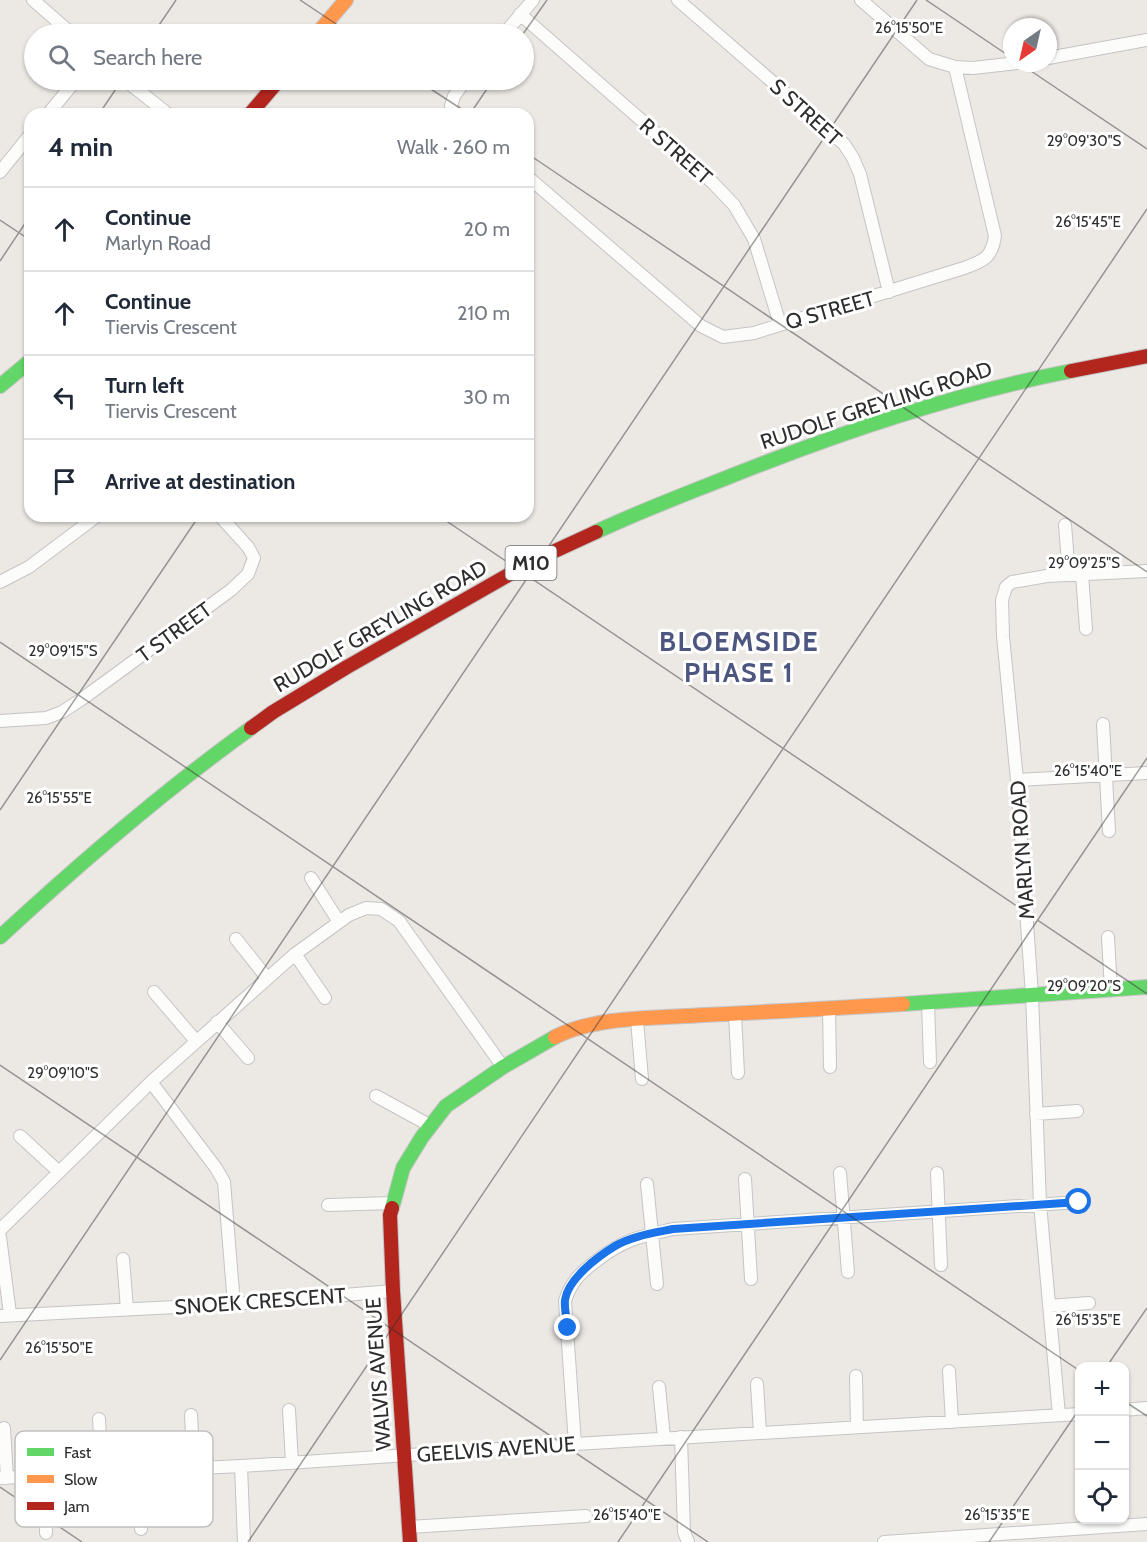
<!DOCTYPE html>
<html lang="en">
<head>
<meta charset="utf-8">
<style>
	:root { --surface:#fff; --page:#f2f2f3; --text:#1f2937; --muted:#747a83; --line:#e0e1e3 }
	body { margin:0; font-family:Cabin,sans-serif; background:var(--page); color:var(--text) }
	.controls { position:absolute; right:18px; bottom:18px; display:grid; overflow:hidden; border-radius:12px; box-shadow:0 2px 4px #0004 }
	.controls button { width:54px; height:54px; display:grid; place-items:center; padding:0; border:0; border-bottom:2px solid var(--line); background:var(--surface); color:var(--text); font:30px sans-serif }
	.compass { position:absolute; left:1003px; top:18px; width:54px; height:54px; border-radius:50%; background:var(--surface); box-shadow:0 2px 4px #0004; rotate:214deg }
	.stop { position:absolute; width:18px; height:18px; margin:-14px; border:4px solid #1a73e8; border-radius:50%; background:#fff }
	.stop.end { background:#1a73e8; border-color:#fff; box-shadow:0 2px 6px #0008 }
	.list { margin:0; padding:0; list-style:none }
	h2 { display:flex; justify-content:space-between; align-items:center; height:78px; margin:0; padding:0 24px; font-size:26px }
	h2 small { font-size:20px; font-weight:400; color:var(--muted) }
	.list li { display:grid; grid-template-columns:39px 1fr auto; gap:18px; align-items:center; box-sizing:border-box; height:84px; padding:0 24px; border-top:2px solid var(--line) }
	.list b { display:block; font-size:22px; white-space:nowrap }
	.list p { margin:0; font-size:20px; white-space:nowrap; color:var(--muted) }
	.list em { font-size:20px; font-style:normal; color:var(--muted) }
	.icon { flex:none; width:33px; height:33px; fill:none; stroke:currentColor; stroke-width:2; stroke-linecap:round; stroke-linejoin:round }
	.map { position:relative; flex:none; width:1147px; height:1542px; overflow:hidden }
	.search { position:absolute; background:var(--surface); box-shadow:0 2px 4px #0004; left:24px; top:24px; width:510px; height:66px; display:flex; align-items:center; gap:15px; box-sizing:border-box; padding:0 21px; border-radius:33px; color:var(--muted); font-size:22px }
	.panel { position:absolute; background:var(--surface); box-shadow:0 2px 4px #0004; left:24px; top:108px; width:510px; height:414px; border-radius:18px }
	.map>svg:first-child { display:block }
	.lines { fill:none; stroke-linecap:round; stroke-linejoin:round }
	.street-casing { stroke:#c5c4c5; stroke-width:14 }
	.fast-casing { stroke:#c5c4c5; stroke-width:16 }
	.slow-casing { stroke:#c5c4c5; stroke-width:16 }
	.jam-casing { stroke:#c5c4c5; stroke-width:16 }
	.street { stroke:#fcfcfb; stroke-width:12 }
	.fast { stroke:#63d668; stroke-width:14 }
	.slow { stroke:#ff974d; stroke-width:14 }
	.jam { stroke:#b3261e; stroke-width:14 }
	.route { stroke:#1a73e8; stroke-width:8 }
	.ticks { fill:none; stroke:#2e2e2e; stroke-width:1.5; stroke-opacity:0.45 }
	.labels { text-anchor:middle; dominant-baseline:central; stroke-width:6; stroke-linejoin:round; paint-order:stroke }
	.shield { fill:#fff; stroke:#6d6d6d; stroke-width:1.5 }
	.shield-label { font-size:20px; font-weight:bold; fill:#2e2e2e }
	.street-label { font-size:21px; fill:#2e2e2e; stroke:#fff }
	.district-label { font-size:27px; font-weight:bold; letter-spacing:1.5px; fill:#4d5680; stroke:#fff }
	.key { fill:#fff; stroke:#c0c0c0; stroke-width:1.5 }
	.key-label { font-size:16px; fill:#2e2e2e }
	.ticks-label { font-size:15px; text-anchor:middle; fill:#2e2e2e; stroke:#fff; stroke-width:6; stroke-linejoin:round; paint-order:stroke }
</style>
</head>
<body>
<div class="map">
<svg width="1147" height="1542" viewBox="0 0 1147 1542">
	<rect width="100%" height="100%" fill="#ece8e4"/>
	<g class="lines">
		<defs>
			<path id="street" d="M33,0L72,34
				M678,0L844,144L853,158L860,174L889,292
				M861,0L929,59L955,67L973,68L1017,63
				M520,14L713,183L734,205L754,239L780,324
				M504,34L533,0
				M1048,58L1147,40
				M125,80L168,114
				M48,114L76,80
				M456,114L451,106L454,96L466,80
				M0,172L30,135
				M528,177L701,326L723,337L754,333L964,268C983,261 992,258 995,236L955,67
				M1065,525L1069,575
				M1082,574L1086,629
				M0,582L29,567L97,516
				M0,721L46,718L62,712L82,699L231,590L248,574L254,558L248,547L220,516
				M1103,724L1109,831
				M1017,780L1147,773
				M311,878L339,922
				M1108,937L1111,990
				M236,939L267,978
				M295,954L325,998
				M154,992L196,1041
				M928,1003L930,1062
				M829,1008L830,1067
				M735,1014L738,1073
				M637,1020L642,1079
				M217,1022L248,1058
				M151,1082L216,1168L224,1182L234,1304
				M376,1096L431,1126
				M1036,1114L1077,1111
				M20,1136L59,1172
				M840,1173L848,1272
				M937,1173L941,1265
				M745,1179L751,1279
				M647,1184L657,1284
				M328,1205L393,1203
				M0,1230L151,1082L295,954L349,915L366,908L381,909L399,921L503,1067
				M0,1237L10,1314
				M123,1259L127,1309
				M1049,1306L1089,1303
				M0,1316L234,1304L393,1291
				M949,1371L952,1422
				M856,1376L857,1427
				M757,1384L760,1433
				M659,1387L664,1438
				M289,1410L292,1463
				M1124,1410L1147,1408
				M191,1415L194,1469
				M1059,1415L1040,1204L1032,995L1017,780L1003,636L1002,600L1006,587L1012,582L1047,576L1147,571
				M99,1419L102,1473
				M4,1428L7,1478
				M681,1437L684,1532L688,1542
				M575,1444L565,1301C571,1282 580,1273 596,1261C624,1239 639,1237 673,1229L1079,1202
				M241,1466L244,1542
				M136,1472L141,1529
				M45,1476L46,1533
				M0,1478L241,1466L575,1444L1080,1414
				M409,1527L586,1516
				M884,1542L1147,1524"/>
			<path id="fast" d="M0,386L30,361
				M596,532C640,511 686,494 731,476C842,432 954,394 1071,371
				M0,937C80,863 162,792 251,728
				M903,1004L1147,987
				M392,1208L403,1168L422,1137L446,1106L503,1067L555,1037"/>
			<path id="slow" d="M317,34L346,0
				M555,1037C595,1016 659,1018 704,1015C770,1012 837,1008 903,1004"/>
			<path id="jam" d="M250,114L279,80
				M1071,371L1147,356
				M251,728L273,712L347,667L531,562L596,532
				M392,1208L390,1215L393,1291L410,1542"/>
		</defs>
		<use href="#street" class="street-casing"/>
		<use href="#fast" class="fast-casing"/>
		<use href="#slow" class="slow-casing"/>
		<use href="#jam" class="jam-casing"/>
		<use href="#street" class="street"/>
		<use href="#fast" class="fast"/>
		<use href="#slow" class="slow"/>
		<use href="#jam" class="jam"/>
	</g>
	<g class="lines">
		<path class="route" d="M568,1328C567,1320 564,1309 565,1300C568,1279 597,1257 615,1246C632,1236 654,1233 673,1229L1079,1202"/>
	</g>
	<path class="ticks" d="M300,0L351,34M926,0L1012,58M153,34L176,0M523,34L547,0M1019,63L1147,149M417,80L469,114M99,114L122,80M470,114L493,80M528,154L1147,572M0,220L30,240M0,261L30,216M439,516L1147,994M0,642L1080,1371M0,810L199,516M0,1065L708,1542M0,1360L917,0M1107,1366L1147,1308M1124,1401L1147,1416M0,1487L82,1542M248,1542L1147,209M618,1542L1147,758M989,1542L1080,1408"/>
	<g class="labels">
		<rect class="shield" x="505.5" y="546" width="51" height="34" rx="4.5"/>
		<g class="shield-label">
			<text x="531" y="563">M10</text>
		</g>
		<g class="street-label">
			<text transform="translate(806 112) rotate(42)">S STREET</text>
			<text transform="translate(676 151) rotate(41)">R STREET</text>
			<text transform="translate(830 310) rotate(-16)">Q STREET</text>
			<text transform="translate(876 405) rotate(-18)">RUDOLF GREYLING ROAD</text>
			<text transform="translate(380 626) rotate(-30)">RUDOLF GREYLING ROAD</text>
			<text transform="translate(174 632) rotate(-36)">T STREET</text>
			<text transform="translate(1022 850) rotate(-94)">MARLYN ROAD</text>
			<text transform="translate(260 1301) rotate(-4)">SNOEK CRESCENT</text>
			<text transform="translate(378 1374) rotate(-94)">WALVIS AVENUE</text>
			<text transform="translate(496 1449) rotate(-4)">GEELVIS AVENUE</text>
		</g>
		<g class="district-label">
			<text x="739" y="641">BLOEMSIDE<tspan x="739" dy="31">PHASE 1</tspan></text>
		</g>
	</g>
	<rect x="15" y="1431" width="198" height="96" rx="9" class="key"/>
	<rect x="27" y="1448" width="27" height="8" fill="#63d668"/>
	<rect x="27" y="1475" width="27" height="8" fill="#ff974d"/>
	<rect x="27" y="1502" width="27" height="8" fill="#b3261e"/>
	<g class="key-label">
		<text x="64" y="1458">Fast</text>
		<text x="64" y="1485">Slow</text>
		<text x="64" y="1512">Jam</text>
	</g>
	<g class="ticks-label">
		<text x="909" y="33">26°15'50"E</text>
		<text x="1084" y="146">29°09'30"S</text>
		<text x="1088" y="227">26°15'45"E</text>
		<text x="1084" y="568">29°09'25"S</text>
		<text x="63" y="656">29°09'15"S</text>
		<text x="1088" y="776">26°15'40"E</text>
		<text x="59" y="803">26°15'55"E</text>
		<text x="1084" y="991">29°09'20"S</text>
		<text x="63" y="1078">29°09'10"S</text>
		<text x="1088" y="1325">26°15'35"E</text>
		<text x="59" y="1353">26°15'50"E</text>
		<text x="627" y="1520">26°15'40"E</text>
		<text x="997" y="1520">26°15'35"E</text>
	</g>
</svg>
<div class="controls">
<button>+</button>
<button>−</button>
<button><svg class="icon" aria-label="locate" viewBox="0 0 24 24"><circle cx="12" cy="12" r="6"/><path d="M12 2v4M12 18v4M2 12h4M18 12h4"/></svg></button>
</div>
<svg class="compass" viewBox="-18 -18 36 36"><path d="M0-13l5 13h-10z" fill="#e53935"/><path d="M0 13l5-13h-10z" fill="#747a83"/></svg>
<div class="stop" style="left:1079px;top:1202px"></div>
<div class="stop end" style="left:568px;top:1328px"></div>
<div class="search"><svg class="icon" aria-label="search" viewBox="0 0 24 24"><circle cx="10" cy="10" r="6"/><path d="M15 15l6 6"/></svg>Search here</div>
<section class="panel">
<h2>4 min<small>Walk · 260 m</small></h2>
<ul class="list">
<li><svg class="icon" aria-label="ahead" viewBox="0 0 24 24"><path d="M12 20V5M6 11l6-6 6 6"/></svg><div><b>Continue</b><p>Marlyn Road</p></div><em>20 m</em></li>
<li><svg class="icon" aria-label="ahead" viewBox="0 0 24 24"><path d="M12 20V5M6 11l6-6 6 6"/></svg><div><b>Continue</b><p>Tiervis Crescent</p></div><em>210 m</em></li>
<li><svg class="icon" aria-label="left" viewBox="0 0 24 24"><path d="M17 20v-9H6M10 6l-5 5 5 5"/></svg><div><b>Turn left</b><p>Tiervis Crescent</p></div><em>30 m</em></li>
<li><svg class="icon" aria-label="arrive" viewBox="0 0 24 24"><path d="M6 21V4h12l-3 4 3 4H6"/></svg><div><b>Arrive at destination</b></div></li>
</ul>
</section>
</div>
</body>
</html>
